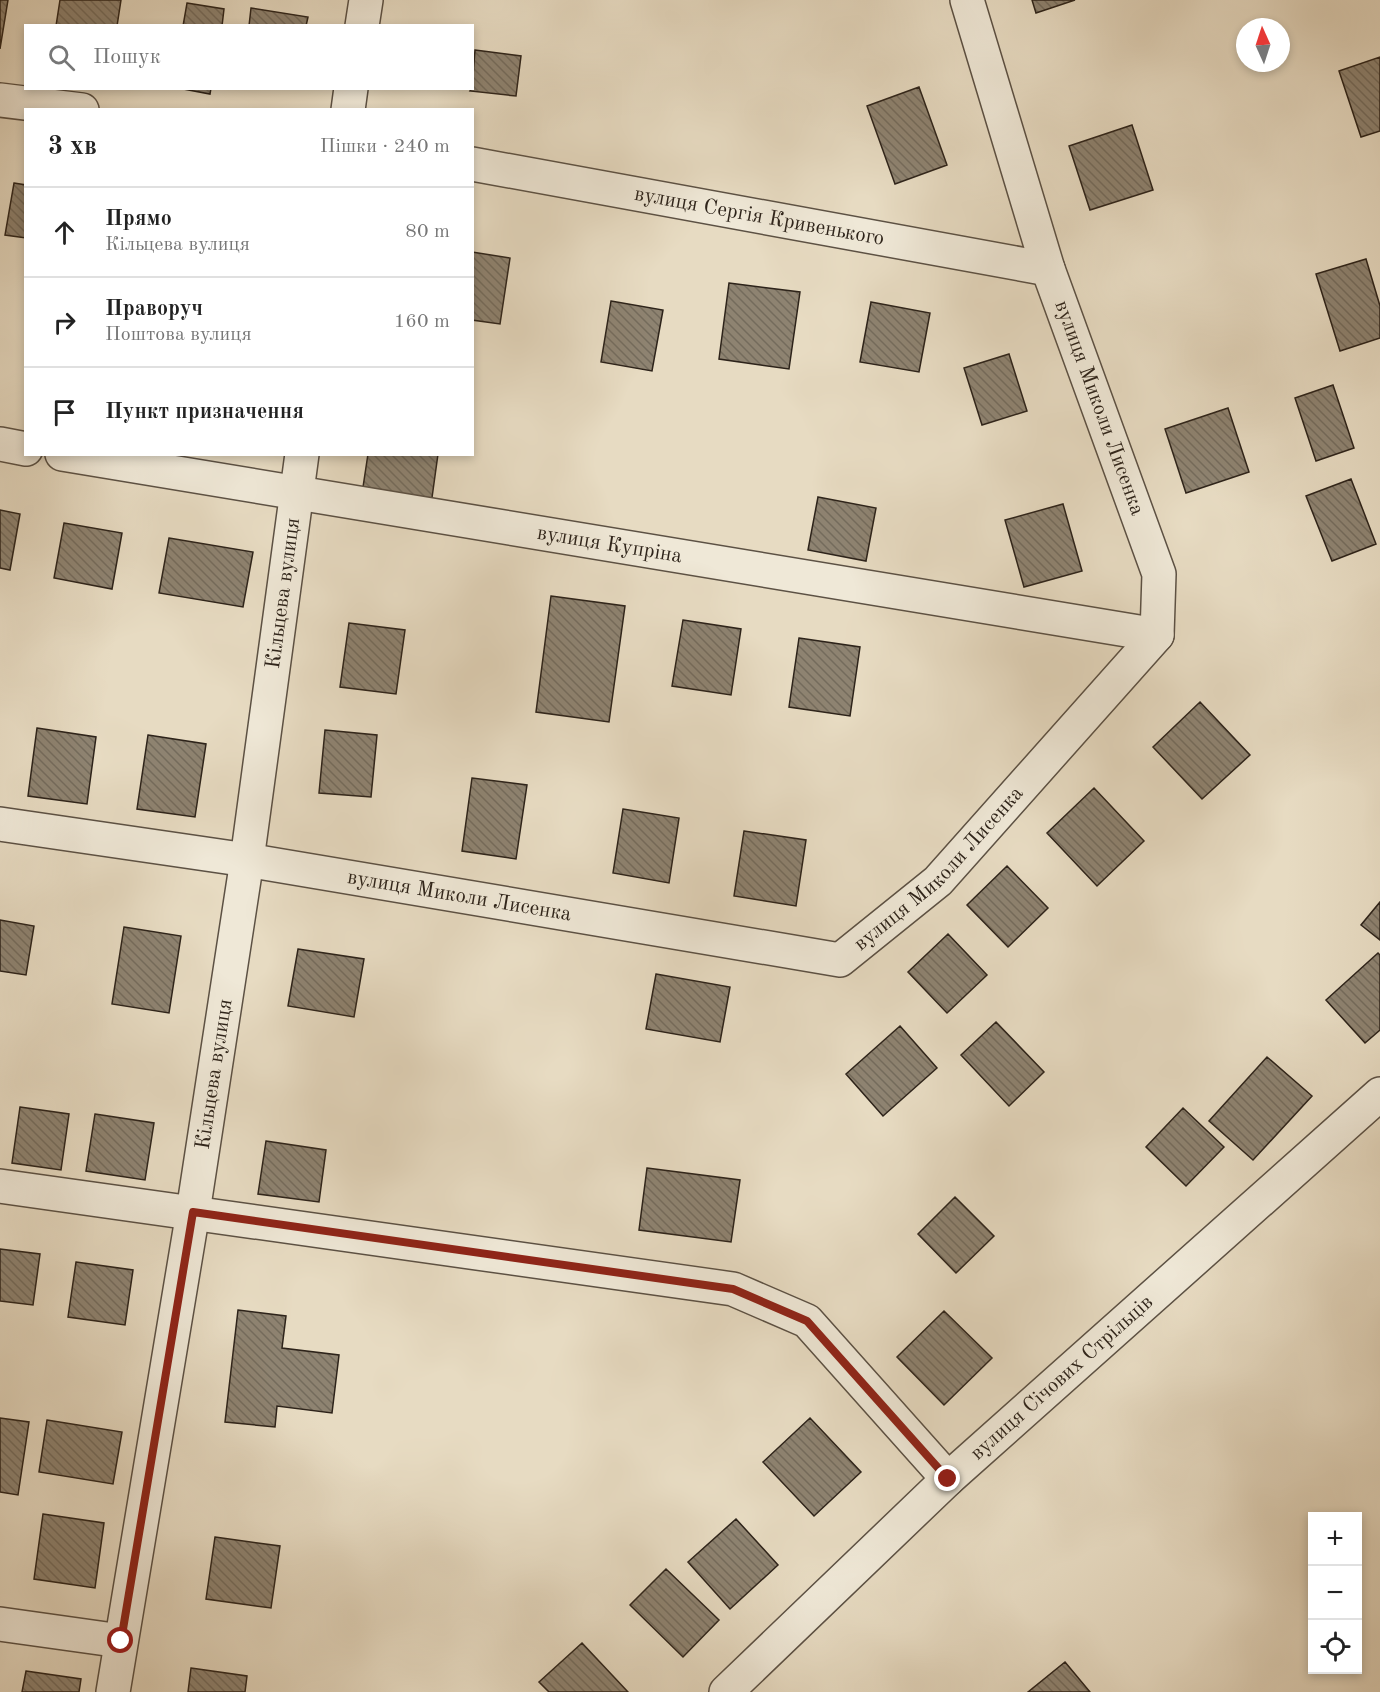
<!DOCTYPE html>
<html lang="uk">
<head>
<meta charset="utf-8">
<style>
	:root { --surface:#fff; --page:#f6f6f6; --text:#222; --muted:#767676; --line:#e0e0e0 }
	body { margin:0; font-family:"Old Standard TT",serif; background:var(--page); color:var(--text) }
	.controls { position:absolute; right:18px; bottom:18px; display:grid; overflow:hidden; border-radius:0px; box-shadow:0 3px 9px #0003 }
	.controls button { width:54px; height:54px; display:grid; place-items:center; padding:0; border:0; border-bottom:2px solid var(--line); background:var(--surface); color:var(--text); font:30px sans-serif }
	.compass { position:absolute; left:1236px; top:18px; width:54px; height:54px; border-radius:50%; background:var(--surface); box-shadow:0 3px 9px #0003; rotate:357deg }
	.stop { position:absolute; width:18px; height:18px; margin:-14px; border:4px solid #8f2418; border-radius:50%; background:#fff }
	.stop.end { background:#8f2418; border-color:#fff; box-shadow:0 2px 6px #0008 }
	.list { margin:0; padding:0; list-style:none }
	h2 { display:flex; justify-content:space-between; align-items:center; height:78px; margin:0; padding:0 24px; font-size:26px }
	h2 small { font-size:20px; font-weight:400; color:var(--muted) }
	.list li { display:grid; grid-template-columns:39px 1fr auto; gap:18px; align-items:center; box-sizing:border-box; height:90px; padding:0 24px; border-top:2px solid var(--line) }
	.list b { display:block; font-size:22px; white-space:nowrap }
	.list p { margin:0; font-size:20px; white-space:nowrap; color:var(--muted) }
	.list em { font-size:20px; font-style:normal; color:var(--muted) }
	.icon { flex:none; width:33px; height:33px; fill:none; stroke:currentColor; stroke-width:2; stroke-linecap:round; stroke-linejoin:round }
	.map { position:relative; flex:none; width:1380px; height:1692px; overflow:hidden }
	.search { position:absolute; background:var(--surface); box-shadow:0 3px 9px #0003; left:24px; top:24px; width:450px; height:66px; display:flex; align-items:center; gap:15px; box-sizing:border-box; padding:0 21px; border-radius:0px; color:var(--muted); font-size:22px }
	.panel { position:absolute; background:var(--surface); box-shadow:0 3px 9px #0003; left:24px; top:108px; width:450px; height:348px; border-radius:0px }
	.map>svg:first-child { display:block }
	.building { fill:url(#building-back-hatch); stroke:#2d231a; stroke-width:1.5 }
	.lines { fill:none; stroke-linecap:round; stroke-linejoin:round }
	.minor-casing { stroke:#5c5144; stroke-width:36 }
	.minor { stroke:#efe8d7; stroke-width:33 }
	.route { stroke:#8f2418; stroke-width:8 }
	.labels { text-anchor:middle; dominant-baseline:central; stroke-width:5; stroke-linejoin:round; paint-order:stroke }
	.street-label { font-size:21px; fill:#2d231a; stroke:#efe8d7 }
</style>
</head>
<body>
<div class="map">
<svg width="1380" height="1692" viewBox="0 0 1380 1692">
	<defs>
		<pattern id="building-back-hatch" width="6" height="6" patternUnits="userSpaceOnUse" patternTransform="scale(1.5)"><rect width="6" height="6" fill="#8e8371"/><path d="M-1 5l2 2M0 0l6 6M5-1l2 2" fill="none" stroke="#746b5c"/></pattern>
	</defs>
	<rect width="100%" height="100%" fill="#e7dbc2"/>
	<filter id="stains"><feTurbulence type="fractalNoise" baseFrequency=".00333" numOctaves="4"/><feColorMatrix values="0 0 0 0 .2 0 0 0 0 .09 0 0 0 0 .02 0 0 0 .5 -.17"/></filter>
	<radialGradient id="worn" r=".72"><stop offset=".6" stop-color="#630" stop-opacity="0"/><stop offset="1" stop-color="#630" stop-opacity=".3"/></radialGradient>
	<path class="building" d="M0,0H8L0,49Z
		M60,0H121L117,26H56Z
		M1032,0H1075L1036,13Z
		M187,3L224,9L222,26H183Z
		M251,8L308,17L306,26H249Z
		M475,50L521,56L516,96L470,91L472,88Z
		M1380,57V131L1361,137L1339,71Z
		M919,87L947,165L895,184L867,106Z
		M178,88H211L210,94Z
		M1132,125L1153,190L1090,210L1069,146Z
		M14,183L26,185V238L5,235Z
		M472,252L510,258L500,324L472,320Z
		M1366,259L1380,306V338L1340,351L1316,274Z
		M729,283L800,292L789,369L719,359Z
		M611,301L663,310L652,371L601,362Z
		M871,302L930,313L919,372L860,362Z
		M1009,354L1027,411L982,425L964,368Z
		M1333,385L1354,448L1316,461L1295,398Z
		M1228,408L1249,472L1186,493L1165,429Z
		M368,454H438L431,505L362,494Z
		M1351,479L1376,544L1332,561L1306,496Z
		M818,497L876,508L866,561L808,550Z
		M1063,504L1082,571L1024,587L1005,520Z
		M0,510L20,514L10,570L0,568Z
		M64,523L122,533L112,589L54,578Z
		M169,538L253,552L243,607L159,593Z
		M551,596L625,606L609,722L536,712Z
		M683,620L741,629L731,695L672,686Z
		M349,623L405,630L396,694L340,687Z
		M799,638L860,647L850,716L789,707Z
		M1200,702L1250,755L1202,799L1153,747Z
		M37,728L96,737L87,804L28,796Z
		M325,730L377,735L371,797L319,793Z
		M148,735L206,744L195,817L137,809Z
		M472,778L527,785L516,859L462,851Z
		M1094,788L1144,841L1097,886L1047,833Z
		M623,809L679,818L669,883L613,873Z
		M744,831L806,840L796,906L734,896Z
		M1007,866L1048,908L1008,947L967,905Z
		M1380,902V940L1361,925Z
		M0,920L34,926L26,975L0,971Z
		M124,927L181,936L169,1013L112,1004Z
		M948,934L987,975L947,1013L908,972Z
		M298,949L364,959L354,1017L288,1006Z
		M1378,953L1380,955V1030L1365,1043L1326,1000Z
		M656,974L730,987L720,1042L646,1029Z
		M996,1022L1044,1072L1009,1106L961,1055Z
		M900,1026L937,1068L883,1116L846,1074Z
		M1267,1057L1312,1096L1253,1160L1209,1121Z
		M20,1107L69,1114L61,1170L12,1163Z
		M1183,1108L1224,1147L1186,1186L1146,1147Z
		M95,1114L154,1123L145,1180L86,1171Z
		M266,1141L326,1150L319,1202L258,1194Z
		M647,1168L740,1180L731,1242L639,1230Z
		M955,1197L994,1236L956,1273L918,1234Z
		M0,1249L40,1254L33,1305L0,1301Z
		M76,1262L133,1270L125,1325L68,1317Z
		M238,1310L286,1316L282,1348L339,1355L332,1413L277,1406L275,1427L225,1422Z
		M944,1311L992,1358L944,1405L897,1357Z
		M0,1418L29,1422L18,1495L0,1492Z
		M810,1418L861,1472L814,1516L763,1462Z
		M47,1420L122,1432L113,1484L39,1472Z
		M43,1514L104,1523L95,1588L34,1579Z
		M736,1519L778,1565L730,1609L688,1562Z
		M215,1537L280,1546L271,1608L206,1599Z
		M666,1569L719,1620L683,1657L630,1605Z
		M582,1643L628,1692H549L539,1682Z
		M1065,1662L1090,1692H1028Z
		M191,1668L247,1676L245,1692H188Z
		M26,1671L81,1679L79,1692H22Z"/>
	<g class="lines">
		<defs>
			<g id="minor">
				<path d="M362,26L366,0"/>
				<path d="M0,100L82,110"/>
				<path d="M348,110L351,88"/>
				<path id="s1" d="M472,164L1048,269"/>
				<path d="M0,444L26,449"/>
				<path id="s2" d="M62,454L1157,635"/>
				<path id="s3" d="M0,824L247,860L840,960L938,881L1157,635L1159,574L1048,269L967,0"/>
				<path d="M0,1186L733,1289L807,1321L948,1479"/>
				<path d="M0,1624L121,1641"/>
				<path id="s4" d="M113,1692L193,1212L247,860L302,454"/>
				<path id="s5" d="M726,1692L948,1479L1380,1094"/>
			</g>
		</defs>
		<use href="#minor" class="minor-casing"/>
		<use href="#minor" class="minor"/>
	</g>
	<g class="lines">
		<path class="route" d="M121,1641L193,1212L733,1289L807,1321L948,1479"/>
	</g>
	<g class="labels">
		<g class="street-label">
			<text stroke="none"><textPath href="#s1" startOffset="292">вулиця Сергія Кривенького</textPath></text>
			<text transform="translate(1099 408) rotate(70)">вулиця Миколи Лисенка</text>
			<text stroke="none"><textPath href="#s2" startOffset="555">вулиця Купріна</textPath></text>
			<text stroke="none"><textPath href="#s4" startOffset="1112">Кільцева вулиця</textPath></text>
			<text stroke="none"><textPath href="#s3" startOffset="986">вулиця Миколи Лисенка</textPath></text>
			<text stroke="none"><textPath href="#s3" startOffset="465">вулиця Миколи Лисенка</textPath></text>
			<text stroke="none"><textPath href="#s4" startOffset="626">Кільцева вулиця</textPath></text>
			<text stroke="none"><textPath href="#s5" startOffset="460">вулиця Січових Стрільців</textPath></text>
		</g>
	</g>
	<rect width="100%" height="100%" filter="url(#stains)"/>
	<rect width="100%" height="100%" fill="url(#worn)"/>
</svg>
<div class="controls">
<button>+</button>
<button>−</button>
<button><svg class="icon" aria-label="locate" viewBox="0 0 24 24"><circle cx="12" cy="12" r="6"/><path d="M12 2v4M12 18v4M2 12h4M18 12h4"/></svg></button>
</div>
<svg class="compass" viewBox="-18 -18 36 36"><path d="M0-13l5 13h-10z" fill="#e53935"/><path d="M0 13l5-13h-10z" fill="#767676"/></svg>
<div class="stop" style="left:121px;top:1641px"></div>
<div class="stop end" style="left:948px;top:1479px"></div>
<div class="search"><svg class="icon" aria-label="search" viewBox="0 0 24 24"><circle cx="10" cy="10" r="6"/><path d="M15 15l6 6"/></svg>Пошук</div>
<section class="panel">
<h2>3 хв<small>Пішки · 240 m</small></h2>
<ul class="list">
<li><svg class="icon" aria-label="ahead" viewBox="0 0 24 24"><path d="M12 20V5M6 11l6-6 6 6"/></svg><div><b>Прямо</b><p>Кільцева вулиця</p></div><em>80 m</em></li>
<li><svg class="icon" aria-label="right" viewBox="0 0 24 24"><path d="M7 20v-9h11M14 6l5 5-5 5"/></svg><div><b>Праворуч</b><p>Поштова вулиця</p></div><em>160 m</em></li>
<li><svg class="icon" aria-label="arrive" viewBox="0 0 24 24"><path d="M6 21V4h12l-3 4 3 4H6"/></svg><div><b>Пункт призначення</b></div></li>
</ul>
</section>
</div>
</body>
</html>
